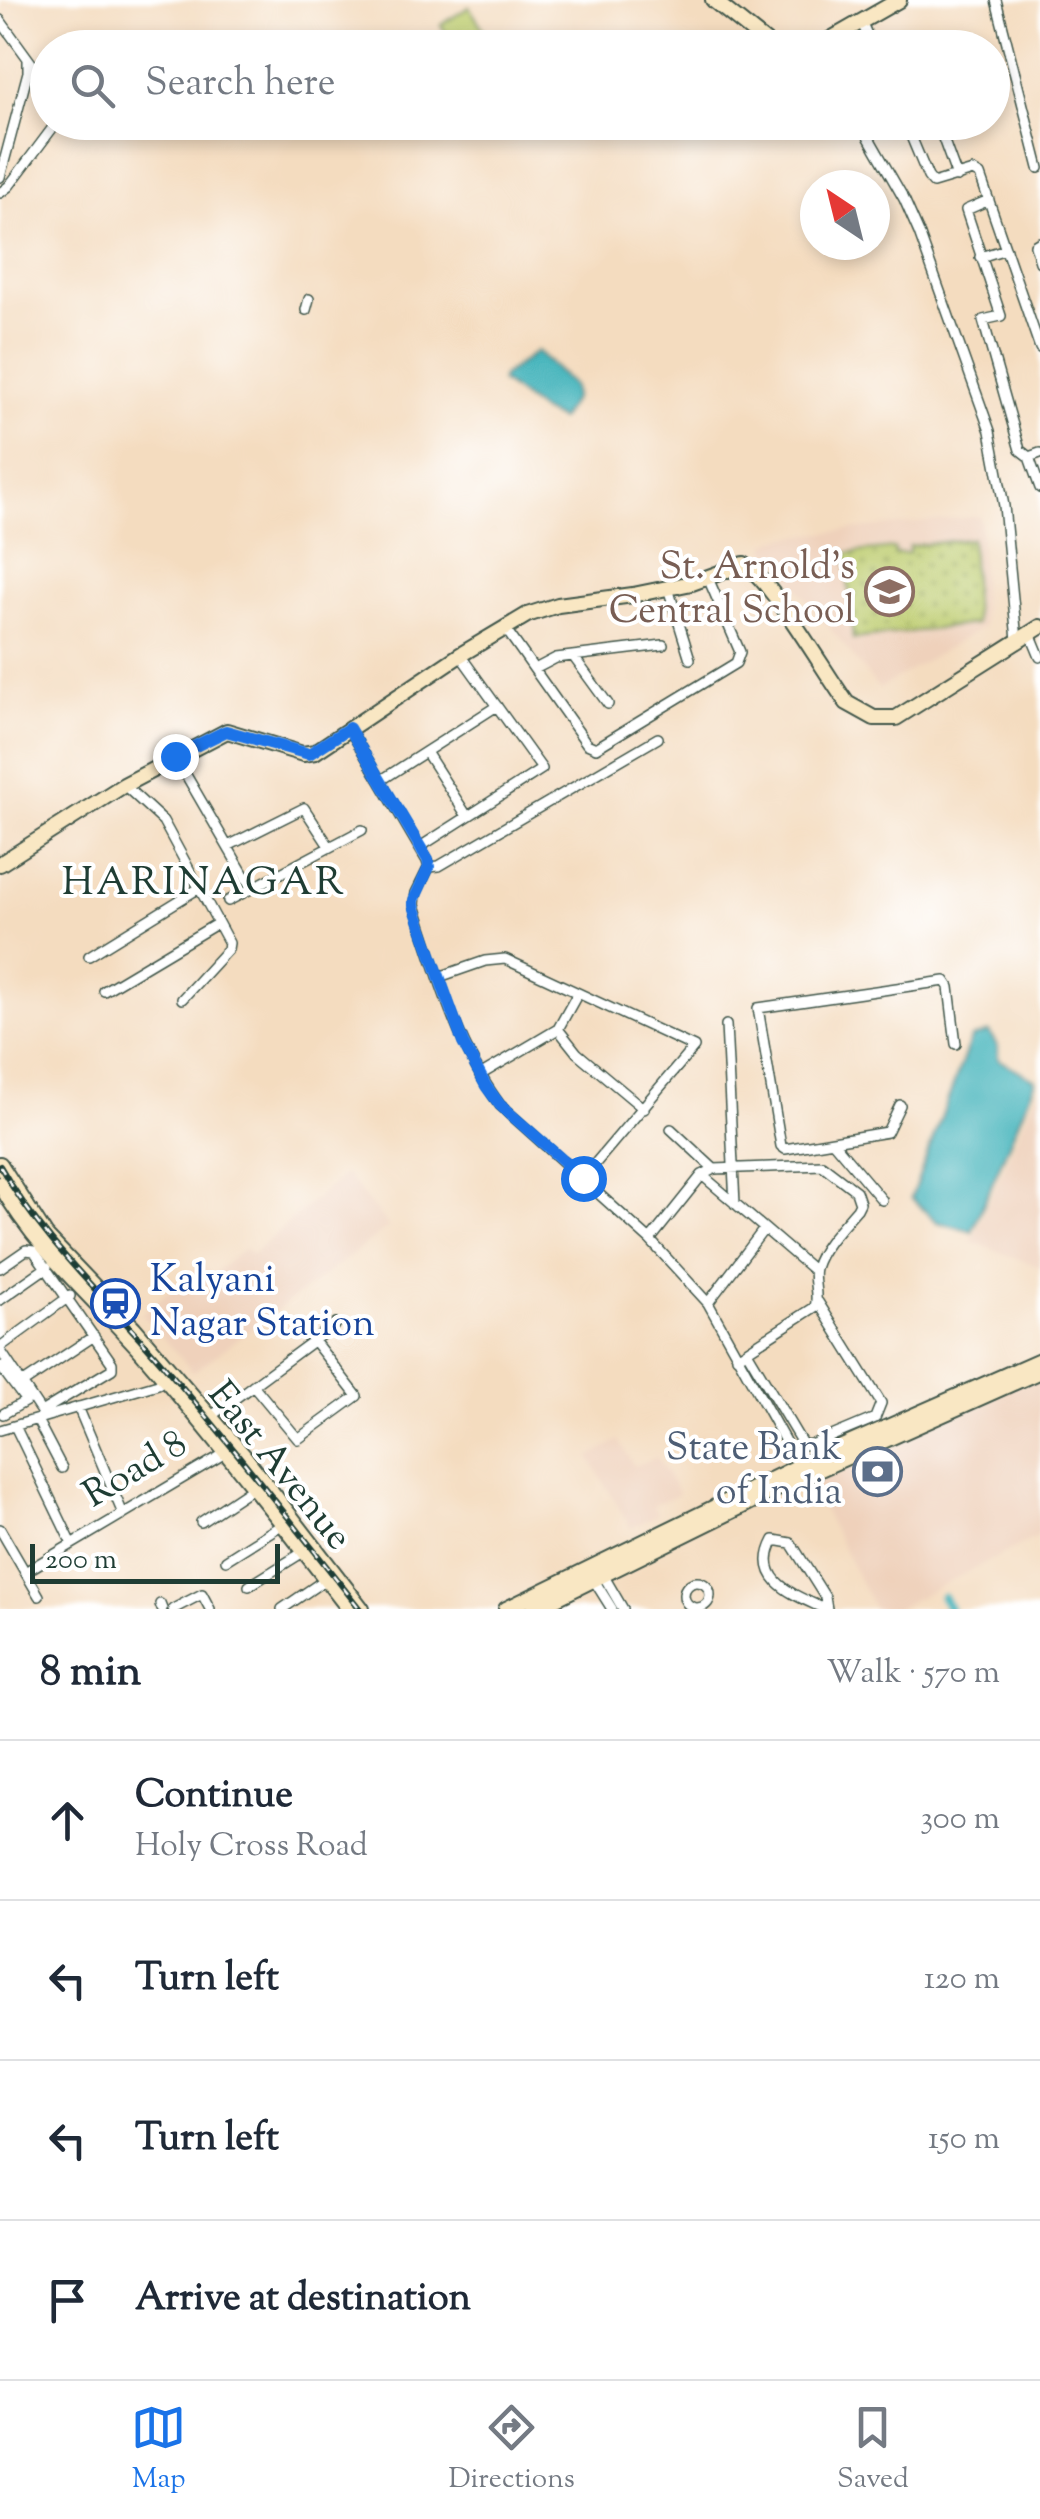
<!DOCTYPE html>
<html lang="en">
<head>
<meta charset="utf-8">
<style>
	:root { --surface:#fff; --page:#f2f2f3; --text:#1f2937; --muted:#747a83; --line:#e0e1e3; --accent:#1a73e8 }
	body { margin:0; font-family:"Sorts Mill Goudy",serif; background:var(--page); color:var(--text) }
	.compass { position:absolute; left:800px; top:170px; width:90px; height:90px; border-radius:50%; background:var(--surface); box-shadow:0 5px 15px #0003; rotate:325deg }
	.scale { position:absolute; left:30px; bottom:25px; width:250px; box-sizing:border-box; padding-left:10px; border:5px solid #1f3d34; border-top:0; font-size:28px; line-height:35px; white-space:nowrap; color:#1f3d34; -webkit-text-stroke:8px #fff; paint-order:stroke }
	.stop { position:absolute; width:30px; height:30px; margin:-22px; border:8px solid #1a73e8; border-radius:50%; background:#fff }
	.stop.end { background:#1a73e8; border-color:#fff; box-shadow:0 2px 10px #0008 }
	.list { margin:0; padding:0; list-style:none }
	h2 { display:flex; justify-content:space-between; align-items:center; height:130px; margin:0; padding:0 40px; font-size:42px }
	h2 small { font-size:32px; font-weight:400; color:var(--muted) }
	.list li { display:grid; grid-template-columns:65px 1fr auto; gap:30px; align-items:center; box-sizing:border-box; height:160px; padding:0 40px; border-top:2px solid var(--line) }
	.list b { display:block; font-size:38px; white-space:nowrap }
	.list p { margin:0; font-size:32px; white-space:nowrap; color:var(--muted) }
	.list em { font-size:32px; font-style:normal; color:var(--muted) }
	.icon { flex:none; width:55px; height:55px; fill:none; stroke:currentColor; stroke-width:2; stroke-linecap:round; stroke-linejoin:round }
	.map { position:relative; flex:none; width:1040px; height:1609px; overflow:hidden }
	.search { position:absolute; background:var(--surface); box-shadow:0 5px 15px #0003; left:30px; right:30px; top:30px; height:110px; display:flex; align-items:center; gap:25px; box-sizing:border-box; padding:0 35px; border-radius:55px; color:var(--muted); font-size:38px }
	.sheet { height:770px; background:var(--surface) }
	nav { display:flex; justify-content:space-around; align-items:center; box-sizing:border-box; height:140px; border-top:2px solid var(--line); background:var(--surface); font-size:28px; color:var(--muted) }
	nav a { display:grid; justify-items:center; gap:5px }
	nav .on { color:var(--accent) }
	.map>svg:first-child { display:block }
	.built { fill:#efd1bb }
	.green { fill:#bdcc6e; stroke:#6e8451; stroke-width:2.5 }
	.park { fill:url(#park-dots); stroke:#6e8451; stroke-width:2.5 }
	.water { fill:#45b4bb; stroke:#327878; stroke-width:2.5 }
	.lines { fill:none; stroke-linecap:round; stroke-linejoin:round }
	.canal { stroke:#45b4bb; stroke-width:9 }
	.street-casing { stroke:#3f5549; stroke-width:12 }
	.secondary-casing { stroke:#3f5549; stroke-width:18 }
	.street { stroke:#fff; stroke-width:9 }
	.secondary { stroke:#f9e7c3; stroke-width:14 }
	.rail-casing { stroke:#1f3d34; stroke-width:6 }
	.rail { stroke:#fff; stroke-width:2.5; stroke-dasharray:8; stroke-linecap:butt }
	.route { stroke:#1a73e8; stroke-width:12 }
	.labels { text-anchor:middle; dominant-baseline:central; stroke-width:8; stroke-linejoin:round; paint-order:stroke }
	.education-label { font-size:38px; fill:#785e54; stroke:#fff; text-anchor:end }
	.transit-label { font-size:38px; fill:#164399; stroke:#fff; text-anchor:start }
	.service-label { font-size:38px; fill:#4e5e75; stroke:#fff; text-anchor:end }
	.street-label { font-size:38px; fill:#1f3d34; stroke:#fff }
	.neighbourhood-label { font-size:40px; letter-spacing:2.5px; fill:#1f3d34; stroke:#fff }
</style>
</head>
<body>
<div class="map">
<svg width="1040" height="1609" viewBox="0 0 1040 1609">
	<defs>
		<pattern id="park-dots" width="8" height="8" patternUnits="userSpaceOnUse" patternTransform="scale(2.5)"><rect width="8" height="8" fill="#bdcc6e"/><path d="M2 2h.1M6 6h.1" fill="none" stroke="#99a75b" stroke-width="1.8" stroke-linecap="round"/></pattern>
	</defs>
	<rect width="100%" height="100%" fill="#fff"/>
	<filter id="ink" filterUnits="userSpaceOnUse"><feTurbulence type="fractalNoise" baseFrequency=".01" numOctaves="2"/><feDisplacementMap in="SourceGraphic" scale="20" xChannelSelector="R" yChannelSelector="G"/><feConvolveMatrix kernelMatrix="1 2 1 2 8 2 1 2 1" color-interpolation-filters="sRGB"/></filter>
	<filter id="wash" filterUnits="userSpaceOnUse"><feTurbulence type="fractalNoise" baseFrequency=".0048" numOctaves="4" result="noise"/><feDisplacementMap in="SourceGraphic" scale="40" xChannelSelector="R" yChannelSelector="G"/><feGaussianBlur stdDeviation="2.25" result="paint"/><feColorMatrix in="noise" values="0 0 0 0 0 0 0 0 0 0 0 0 0 0 0 0 0 1.4 0 .05"/><feComposite in="paint" operator="in"/></filter>
	<g filter="url(#wash)">
		<rect width="100%" height="100%" fill="#f4dcbf"/>
		<path class="built" d="M980,516L983,627L879,689L766,549L768,543L785,537Z
			M1039,1087H1040V1267L971,1241Z
			M345,1174L389,1227L193,1372L142,1314L201,1263L212,1275L245,1248L252,1255Z
			M1040,1375V1535L895,1609H874L807,1478Z
			M619,1440L634,1466L657,1457L679,1494L653,1505L657,1515L631,1528L589,1457Z"/>
		<path class="green" d="M469,7L495,47H455L441,25Z"/>
		<path class="park" d="M971,539L975,624L853,639L846,553L894,548L895,554L909,553V546Z"/>
		<path class="water" d="M537,351L573,386L574,398L560,420L541,411L501,381L503,376Z
			M989,1032L998,1047V1059L1036,1080L972,1231L937,1222L911,1198L971,1038Z"/>
		<g class="lines">
			<path class="canal" d="M943,1597L949,1609"/>
		</g>
	</g>
	<g filter="url(#ink)">
		<g class="lines">
			<defs>
				<path id="street" d="M996,0L1039,168
					M0,20L48,86
					M861,21L873,48
					M860,122L904,199L919,233L990,431L1004,506L1017,640
					M905,122L928,177L933,183L973,171L980,175L1040,348
					M937,122L957,177
					M0,177L28,72V60
					M0,193L9,186L57,122
					M989,200L966,210L1001,316L983,320L1020,450L1029,457L1040,453
					M1040,242L1035,245L1040,262
					M980,257L1006,249
					M306,310L309,299
					M1029,457L1040,488
					M668,588L690,659
					M505,628L587,744L596,748L736,663L740,652L708,578
					M1030,633L1040,657
					M573,656L608,704
					M535,669L556,658L663,645
					M349,728L427,861L429,867L416,893L415,905C437,974 457,1046 500,1105L650,1240L708,1303L800,1468
					M426,752L467,816
					M175,756L251,887
					M380,781L497,706
					M124,785L163,821L229,943L228,949L182,999
					M228,846L304,808L329,846
					M420,847L542,769L460,655
					M429,867L439,866L658,738
					M228,901L362,830
					M89,956L201,887
					M439,977L485,961L505,959L694,1047L583,1178
					M104,991L218,923
					M726,1025L735,1204
					M558,1029L577,1053L644,1109
					M480,1075L558,1029L578,993
					M900,1105L887,1132L785,1149L781,1146L758,1008L945,981L949,987L956,1044
					M671,1129L714,1169
					M834,1143L882,1200
					M702,1175L814,1271
					M650,1240L702,1175L714,1169L822,1165L856,1191L860,1203L857,1209C843,1225 821,1247 815,1268C812,1281 819,1294 815,1307L737,1357
					M0,1268L26,1250L34,1251L112,1363V1369L41,1412L0,1350
					M0,1300L47,1267
					M708,1303L764,1229
					M0,1347L70,1296
					M747,1351L803,1445L813,1444L875,1418L881,1403L818,1302
					M0,1366L26,1401L3,1414
					M22,1384L94,1336
					M253,1385L298,1439L357,1396L314,1341
					M78,1407L123,1514
					M210,1417L336,1324
					M37,1420L62,1468
					M15,1426L72,1544
					M0,1430L158,1384L166,1377
					M201,1522L255,1486
					M0,1529L39,1596
					M226,1560L283,1524
					M25,1572L227,1452
					M602,1573L623,1609
					M592,1577L612,1609
					M684 1595a13 13 0 1 1 26 0a13 13 0 1 1-26 0Z
					M249,1586L305,1551
					M160,1604L162,1609
					M173,1609L202,1594L210,1609
					M282,1609L326,1579
					M825,1609C795,1595 752,1581 774,1540L791,1543L825,1597L827,1609"/>
				<path id="secondary" d="M713,0L773,48
					M815,48L899,0
					M0,864L124,785L227,731L303,754L315,752L460,655L527,615L558,605L633,595L692,583L744,564C771,579 825,673 847,703L874,718H896L1040,627
					M0,1164L46,1236L134,1328L244,1456L362,1609
					M0,1184C37,1250 93,1297 143,1353C215,1436 282,1522 349,1609
					M506,1609L799,1466L1040,1360
					M534,1609L791,1482L1040,1371"/>
			</defs>
			<use href="#street" class="street-casing"/>
			<use href="#secondary" class="secondary-casing"/>
			<use href="#street" class="street"/>
			<use href="#secondary" class="secondary"/>
			<defs>
				<path id="rail" d="M0,1166C42,1241 104,1296 159,1360C229,1441 294,1525 360,1609"/>
			</defs>
			<use href="#rail" class="rail-casing"/>
			<use href="#rail" class="rail"/>
		</g>
	</g>
	<g class="lines" filter="url(#ink)">
		<path class="route" d="M175,756L226,731L309,754L349,728L428,860L429,867L414,900V906L463,1043L486,1086L500,1105L583,1178"/>
	</g>
	<defs>
		<symbol id="school-ring" viewBox="-11 -11 22 22"><circle r="9.5" fill="#fff" stroke="#8d6e63" stroke-width="1.5"/><path d="M0-5L7-2L0 1L-7-2ZM-4 1L0 2.5L4 1V4Q0 6-4 4Z" fill="#8d6e63"/></symbol>
		<symbol id="station-ring" viewBox="-11 -11 22 22"><circle r="9.5" fill="#fff" stroke="#1a4fb4" stroke-width="1.5"/><path d="M-3-6H3Q5-6 5-4V2Q5 4 3 4L4.5 6H3L1.5 4h-3L-3 6H-4.5L-3 4Q-5 4-5 2V-4Q-5-6-3-6ZM-3.5-4v3h7v-3ZM-3.5 1v1.5H-2V1ZM2 1v1.5H3.5V1Z" fill="#1a4fb4"/></symbol>
		<symbol id="bank-ring" viewBox="-11 -11 22 22"><circle r="9.5" fill="#fff" stroke="#5c6f8a" stroke-width="1.5"/><path d="M-6-4H6V4H-6ZM0-2.3a2.3 2.3 0 1 0 0 4.6a2.3 2.3 0 1 0 0-4.6Z" fill="#5c6f8a"/></symbol>
	</defs>
	<g fill-rule="evenodd">
		<use href="#school-ring" x="862" y="564" width="55" height="55"/>
		<use href="#station-ring" x="88" y="1276" width="55" height="55"/>
		<use href="#bank-ring" x="850" y="1444" width="55" height="55"/>
	</g>
	<g class="labels">
		<g class="education-label">
			<text x="855" y="569">St. Arnold's<tspan x="855" dy="44">Central School</tspan></text>
		</g>
		<g class="transit-label">
			<text x="150" y="1282">Kalyani<tspan x="150" dy="44">Nagar Station</tspan></text>
		</g>
		<g class="service-label">
			<text x="842" y="1450">State Bank<tspan x="842" dy="44">of India</tspan></text>
		</g>
		<g class="street-label">
			<text transform="translate(278 1467) rotate(51)">East Avenue</text>
			<text transform="translate(136 1471) rotate(-31)">Road 8</text>
		</g>
		<g class="neighbourhood-label">
			<text x="204" y="884">HARINAGAR</text>
		</g>
	</g>
</svg>
<svg class="compass" viewBox="-18 -18 36 36"><path d="M0-13l5 13h-10z" fill="#e53935"/><path d="M0 13l5-13h-10z" fill="#747a83"/></svg>
<div class="scale">200 m</div>
<div class="stop" style="left:583px;top:1178px"></div>
<div class="stop end" style="left:175px;top:756px"></div>
<div class="search"><svg class="icon" aria-label="search" viewBox="0 0 24 24"><circle cx="10" cy="10" r="6"/><path d="M15 15l6 6"/></svg>Search here</div>
</div>
<section class="sheet">
<h2>8 min<small>Walk · 570 m</small></h2>
<ul class="list">
<li><svg class="icon" aria-label="ahead" viewBox="0 0 24 24"><path d="M12 20V5M6 11l6-6 6 6"/></svg><div><b>Continue</b><p>Holy Cross Road</p></div><em>300 m</em></li>
<li><svg class="icon" aria-label="left" viewBox="0 0 24 24"><path d="M17 20v-9H6M10 6l-5 5 5 5"/></svg><div><b>Turn left</b></div><em>120 m</em></li>
<li><svg class="icon" aria-label="left" viewBox="0 0 24 24"><path d="M17 20v-9H6M10 6l-5 5 5 5"/></svg><div><b>Turn left</b></div><em>150 m</em></li>
<li><svg class="icon" aria-label="arrive" viewBox="0 0 24 24"><path d="M6 21V4h12l-3 4 3 4H6"/></svg><div><b>Arrive at destination</b></div></li>
</ul>
</section>
<nav>
<a class="on"><svg class="icon" aria-label="map" viewBox="0 0 24 24"><path d="M3 6l6-2 6 2 6-2v14l-6 2-6-2-6 2zM9 4v14M15 6v14"/></svg>Map</a>
<a><svg class="icon" aria-label="directions" viewBox="0 0 24 24"><path d="M12 3l9 9-9 9-9-9zM9 14v-3h6M13 9l2 2-2 2"/></svg>Directions</a>
<a><svg class="icon" aria-label="saved" viewBox="0 0 24 24"><path d="M7 4h10v16l-5-4-5 4z"/></svg>Saved</a>
</nav>
</body>
</html>
